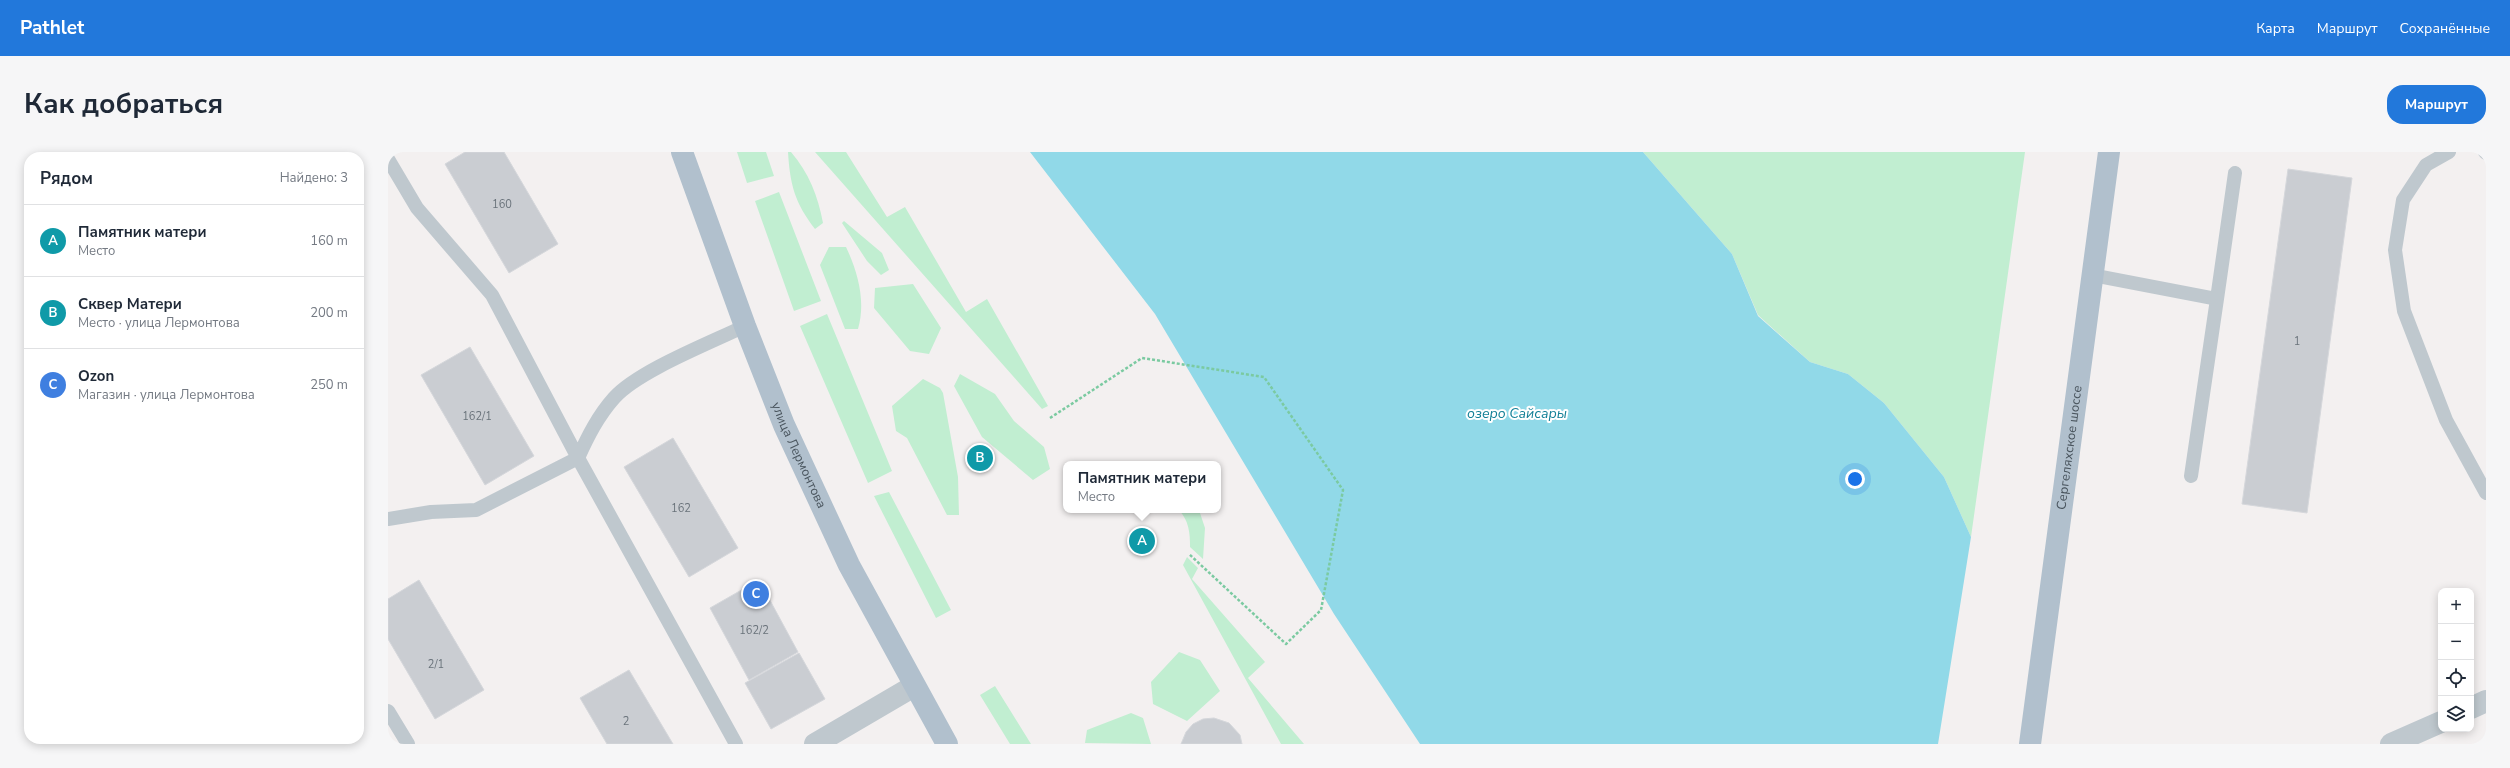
<!DOCTYPE html>
<html lang="ru">
<head>
<meta charset="utf-8">
<style>
	:root { --surface:#fff; --page:#f6f6f7; --text:#1f2937; --muted:#747a83; --line:#e0e1e3; --accent:#2278db }
	body { margin:0; font-family:"Nunito Sans",sans-serif; background:var(--page); color:var(--text) }
	.controls { position:absolute; right:12px; bottom:12px; display:grid; overflow:hidden; border-radius:8px; box-shadow:0 2px 10px #0003 }
	.controls button { width:36px; height:36px; display:grid; place-items:center; padding:0; border:0; border-bottom:1px solid var(--line); background:var(--surface); color:var(--text); font:20px sans-serif }
	.you { position:absolute; left:1467px; top:327px; width:14px; height:14px; margin:-10px; border:3px solid #fff; border-radius:50%; background:#1a73e8; box-shadow:0 0 0 6px #1a73e833 }
	.badge { display:grid; place-items:center; width:26px; height:26px; border-radius:50%; background:var(--accent); color:#fff; font-size:13px; font-weight:700 }
	.pin { position:absolute; translate:-50% -50%; border:2px solid #fff; box-shadow:0 1px 4px #0006 }
	.popup { position:absolute; left:675px; top:309px; width:158px; height:52px; box-sizing:border-box; display:grid; place-content:center; border-radius:8px; background:var(--surface); filter:drop-shadow(0 1px 3px #0005); font-size:13px; white-space:nowrap; color:var(--muted) }
	.popup b { font-size:15px; color:var(--text) }
	.popup::after { content:''; position:absolute; left:50%; top:100%; margin-left:-8px; border:8px solid transparent; border-top-color:var(--surface) }
	.list { margin:0; padding:0; list-style:none }
	h2 { display:flex; justify-content:space-between; align-items:center; height:52px; margin:0; padding:0 16px; font-size:17px }
	h2 small { font-size:13px; font-weight:400; color:var(--muted) }
	.list li { display:grid; grid-template-columns:26px 1fr auto; gap:12px; align-items:center; box-sizing:border-box; height:72px; padding:0 16px; border-top:1px solid var(--line) }
	.list b { display:block; font-size:15px; white-space:nowrap }
	.list p { margin:0; font-size:13px; white-space:nowrap; color:var(--muted) }
	.list em { font-size:13px; font-style:normal; color:var(--muted) }
	.icon { flex:none; width:22px; height:22px; fill:none; stroke:currentColor; stroke-width:2; stroke-linecap:round; stroke-linejoin:round }
	.map { position:relative; flex:none; width:2098px; height:592px; overflow:hidden; border-radius:16px }
	header { display:flex; align-items:center; gap:24px; box-sizing:border-box; height:56px; padding:0 20px; background:var(--accent); color:#fff }
	header strong { font-size:19px }
	nav { display:flex; gap:22px; margin-inline-start:auto; font-size:14px }
	.intro { display:flex; align-items:center; justify-content:space-between; box-sizing:border-box; height:96px; padding:0 24px }
	h1 { margin:0; font-size:28px }
	.button { padding:10px 18px; border-radius:16px; background:var(--accent); color:#fff; font-size:14px; font-weight:700 }
	main { display:flex; gap:24px; padding:0 24px }
	aside { flex:1; background:var(--surface); border-radius:16px; box-shadow:0 2px 10px #0003 }
	.map>svg:first-child { display:block }
	.green { fill:#c1eed1 }
	.water { fill:#91d9e8 }
	.building { fill:#cacdd2; stroke:#d5d7db }
	.lines { fill:none; stroke-linecap:round; stroke-linejoin:round }
	.path { stroke:#7bcaa1; stroke-width:2.5; stroke-dasharray:3 2; stroke-linecap:butt }
	.service { stroke:#bfc8ce; stroke-width:14 }
	.minor { stroke:#bfc8ce; stroke-width:22 }
	.primary { stroke:#b1c0cd; stroke-width:22 }
	.labels { text-anchor:middle; dominant-baseline:central; stroke-width:4; stroke-linejoin:round; paint-order:stroke }
	.number-label { font-size:11px; fill:#69727a }
	.street-label { font-size:13px; fill:#49545d; stroke:#fff }
	.water-label { font-size:14px; font-style:italic; fill:#138097; stroke:#fff }
</style>
</head>
<body>
<header>
<strong>Pathlet</strong>
<nav><a>Карта</a><a>Маршрут</a><a>Сохранённые</a></nav>
</header>
<div class="intro"><h1>Как добраться</h1><a class="button">Маршрут</a></div>
<main>
<aside>
<h2>Рядом<small>Найдено: 3</small></h2>
<ul class="list">
<li><span class="badge" style="background:#0f9aa8">A</span><div><b>Памятник матери</b><p>Место</p></div><em>160 m</em></li>
<li><span class="badge" style="background:#0f9aa8">B</span><div><b>Сквер Матери</b><p>Место · улица Лермонтова</p></div><em>200 m</em></li>
<li><span class="badge" style="background:#3f7fe0">C</span><div><b>Ozon</b><p>Магазин · улица Лермонтова</p></div><em>250 m</em></li>
</ul>
</aside>
<div class="map">
<svg width="2098" height="592" viewBox="0 0 2098 592">
	<rect width="100%" height="100%" fill="#f3f0f0"/>
	<path class="green" d="M349,0H378L386,24L359,31Z
		M400,0H403C421,21 430,44 435,71L427,77C407,51 402,33 400,0Z
		M427,0H458L499,65L517,55L578,160L599,147L660,254L654,257Z
		M1255,0H1637L1583,385L1556,325L1496,251L1460,222L1422,210L1370,163L1344,102Z
		M391,40L433,149L406,159L367,49Z
		M456,69L494,101L501,118L493,123L479,109L454,71Z
		M441,95H458C470,120 478,150 470,177H457L432,113Z
		M525,132L553,176L541,202L522,199L486,156L487,136Z
		M439,162L504,319L480,331L412,174Z
		M572,222L607,242L626,269L656,295L662,317L645,328L594,285L566,234Z
		M535,227L552,236L555,241L570,325L571,363H559L519,286L508,279L504,254Z
		M501,340L563,458L548,466L486,344Z
		M791,358H811L817,376L815,407L802,395C802,381 801,369 791,358Z
		M799,405L810,416L804,427L877,510L860,526L916,592H893L795,413Z
		M791,500L812,508L832,539L799,569L765,552L763,530Z
		M607,534L643,592H622L592,543Z
		M743,561L755,566L763,592L697,591L699,578Z"/>
	<path class="water" d="M642,0H1255L1344,102L1370,164L1422,210L1460,222L1496,251L1556,325L1583,385L1550,592H1032L946,462L767,162Z"/>
	<path class="building" d="M77,0H116L170,92L121,121L57,12Z
		M1900,17L1964,26L1919,361L1854,352Z
		M82,195L146,304L97,333L33,223Z
		M285,286L350,396L301,425L236,315Z
		M31,428L96,538L47,567L0,487V447Z
		M371,428L410,500L361,528L322,456Z
		M411,501L437,547L383,577L357,531Z
		M241,518L285,592H219L192,546Z
		M826,566L841,571L852,583L854,592H793L798,580L805,572L815,567Z"/>
	<g class="lines">
		<path class="path" d="M662,266L754,206L876,225L955,338L933,458L898,492L801,402"/>
		<path class="service" d="M2061,0L2038,13L2015,48L2007,98L2016,159L2058,268L2098,341
			M2097,0L2098,1
			M0,7L29,56L104,143L190,306L88,358L43,360L0,367
			M1704,123L1829,147L1803,324
			M1829,147L1847,21
			M0,559L20,592
			M348,592L190,306C200,284 210,264 226,246C250,219 322,191 357,174"/>
		<path class="minor" d="M2083,556L2098,549
			M427,592L526,534
			M2003,592L2053,570"/>
		<g class="primary">
			<path id="s1" d="M294,0L357,174L396,273L461,413L559,592"/>
			<path id="s2" d="M1642,592L1721,0"/>
		</g>
	</g>
	<g class="labels">
		<g class="number-label">
			<text x="114" y="52">160</text>
			<text x="1909" y="189">1</text>
			<text x="89" y="264">162/1</text>
			<text x="293" y="356">162</text>
			<text x="366" y="478">162/2</text>
			<text x="48" y="512">2/1</text>
			<text x="238" y="569">2</text>
		</g>
		<g class="street-label">
			<text stroke="none"><textPath href="#s2" startOffset="299">Сергеляхское шоссе</textPath></text>
			<text stroke="none"><textPath href="#s1" startOffset="325">улица Лермонтова</textPath></text>
		</g>
		<g class="water-label">
			<text x="1129" y="261">озеро Сайсары</text>
		</g>
	</g>
</svg>
<div class="controls">
<button>+</button>
<button>−</button>
<button><svg class="icon" aria-label="locate" viewBox="0 0 24 24"><circle cx="12" cy="12" r="6"/><path d="M12 2v4M12 18v4M2 12h4M18 12h4"/></svg></button>
<button><svg class="icon" aria-label="layers" viewBox="0 0 24 24"><path d="M12 4l9 5-9 5-9-5zM3 14l9 5 9-5"/></svg></button>
</div>
<div class="you"></div>
<div class="pin badge" style="left:754px;top:389px;background:#0f9aa8">A</div>
<div class="popup"><b>Памятник матери</b>Место</div>
<div class="pin badge" style="left:592px;top:306px;background:#0f9aa8">B</div>
<div class="pin badge" style="left:368px;top:442px;background:#3f7fe0">C</div>
</div>
</main>
</body>
</html>
